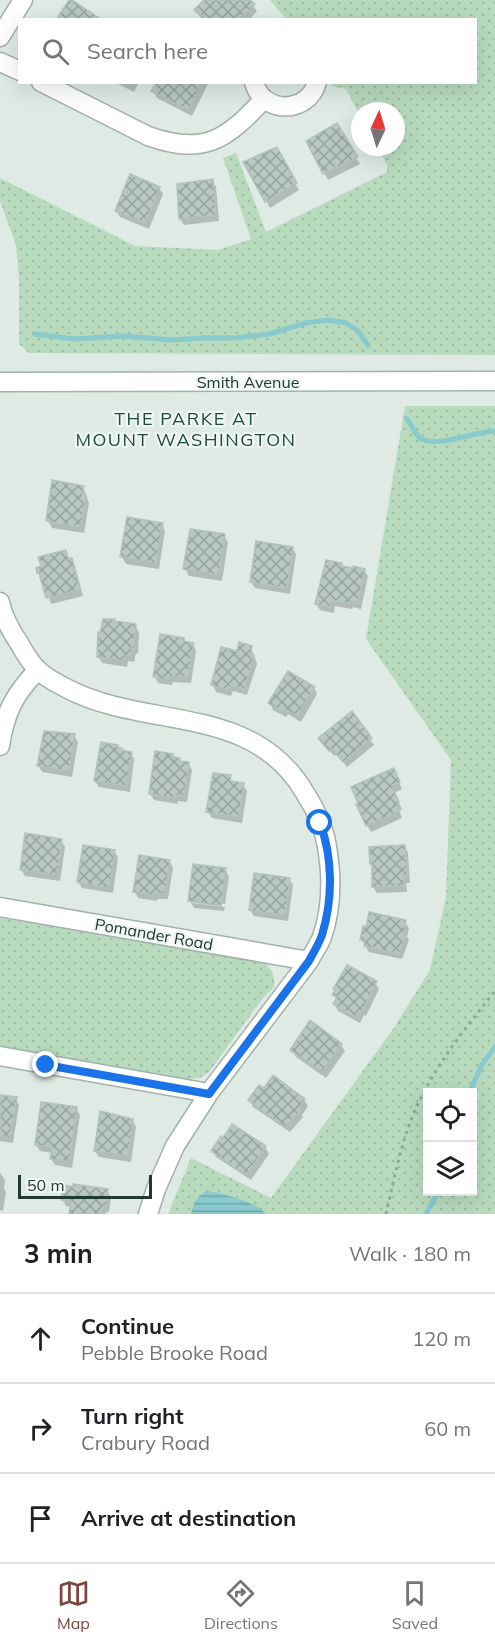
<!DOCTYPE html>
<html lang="en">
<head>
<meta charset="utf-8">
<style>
	:root { --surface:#fff; --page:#f6f6f6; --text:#202124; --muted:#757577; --line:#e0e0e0; --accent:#7d453c }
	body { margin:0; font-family:Mulish,sans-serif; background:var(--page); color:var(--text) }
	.controls { position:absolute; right:18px; bottom:18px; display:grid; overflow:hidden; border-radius:0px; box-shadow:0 6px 24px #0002 }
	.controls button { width:54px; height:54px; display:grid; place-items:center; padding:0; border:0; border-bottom:2px solid var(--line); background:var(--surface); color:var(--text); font:30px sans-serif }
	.compass { position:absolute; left:351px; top:102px; width:54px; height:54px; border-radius:50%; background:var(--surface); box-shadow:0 6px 24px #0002; rotate:4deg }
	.scale { position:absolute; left:18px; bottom:15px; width:134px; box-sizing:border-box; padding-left:6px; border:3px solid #213930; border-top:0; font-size:16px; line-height:21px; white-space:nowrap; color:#213930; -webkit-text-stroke:4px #eff7f2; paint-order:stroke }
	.stop { position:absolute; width:18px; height:18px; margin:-14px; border:4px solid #1a73e8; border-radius:50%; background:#fff }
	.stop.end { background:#1a73e8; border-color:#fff; box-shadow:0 2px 6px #0008 }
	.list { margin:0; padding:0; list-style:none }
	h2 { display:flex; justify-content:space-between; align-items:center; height:78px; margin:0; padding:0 24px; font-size:26px }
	h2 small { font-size:20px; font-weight:400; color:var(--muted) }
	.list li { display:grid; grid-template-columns:39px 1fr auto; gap:18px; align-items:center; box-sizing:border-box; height:90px; padding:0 24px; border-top:2px solid var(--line) }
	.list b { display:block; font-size:22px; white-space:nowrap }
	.list p { margin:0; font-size:20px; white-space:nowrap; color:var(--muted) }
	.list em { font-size:20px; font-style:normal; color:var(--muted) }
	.icon { flex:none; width:33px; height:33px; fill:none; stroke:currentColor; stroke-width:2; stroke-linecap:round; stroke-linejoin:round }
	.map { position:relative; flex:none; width:495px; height:1214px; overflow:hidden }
	.search { position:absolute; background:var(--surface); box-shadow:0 6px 24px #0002; left:18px; right:18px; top:18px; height:66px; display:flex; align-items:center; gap:15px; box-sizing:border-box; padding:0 21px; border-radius:0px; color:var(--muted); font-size:22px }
	.sheet { height:348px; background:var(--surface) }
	nav { display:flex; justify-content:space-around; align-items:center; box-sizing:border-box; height:84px; border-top:2px solid var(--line); background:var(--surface); font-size:16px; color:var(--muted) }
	nav a { display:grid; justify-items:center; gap:3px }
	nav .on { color:var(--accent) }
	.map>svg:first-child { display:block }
	.grass { fill:url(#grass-dots); fill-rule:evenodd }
	.water { fill:url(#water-rules) }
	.shadow { fill:#0003 }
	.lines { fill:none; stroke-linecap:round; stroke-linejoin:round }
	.stream { stroke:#88cace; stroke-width:5 }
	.building { fill:url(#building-cross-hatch); stroke:#b2c3ba; stroke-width:1.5 }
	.minor-casing { stroke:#a2b1aa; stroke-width:21 }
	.secondary-casing { stroke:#9fb5ab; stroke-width:21 }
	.path { stroke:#80ad9b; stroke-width:3; stroke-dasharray:3 4.5; stroke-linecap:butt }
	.minor { stroke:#fff; stroke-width:18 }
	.secondary { stroke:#fff; stroke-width:18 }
	.route { stroke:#1a73e8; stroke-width:8 }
	.labels { text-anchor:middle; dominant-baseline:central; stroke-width:4.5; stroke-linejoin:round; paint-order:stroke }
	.street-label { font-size:16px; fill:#213930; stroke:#eff7f2 }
	.neighbourhood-label { font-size:18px; letter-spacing:1.5px; fill:#1e4b3b; stroke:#eff7f2 }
</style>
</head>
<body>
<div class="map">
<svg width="495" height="1214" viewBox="0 0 495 1214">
	<defs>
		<pattern id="grass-dots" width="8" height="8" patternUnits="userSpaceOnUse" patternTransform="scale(1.5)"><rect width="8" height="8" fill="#b8dbbe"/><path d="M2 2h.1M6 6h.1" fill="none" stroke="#9ebda4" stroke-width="1.8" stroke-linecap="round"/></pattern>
		<pattern id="water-rules" width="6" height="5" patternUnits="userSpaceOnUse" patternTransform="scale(1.5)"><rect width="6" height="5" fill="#88cace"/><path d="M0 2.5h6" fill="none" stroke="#6fa5a8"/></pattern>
		<pattern id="building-cross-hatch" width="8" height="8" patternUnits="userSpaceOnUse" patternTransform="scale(1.5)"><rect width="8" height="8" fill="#b8c7c0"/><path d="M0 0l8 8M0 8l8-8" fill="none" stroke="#95a39c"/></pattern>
	</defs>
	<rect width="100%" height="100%" fill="#dfeae4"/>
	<path class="grass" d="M270,0H495V355L29,353L19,344V279L16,245L0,201V178L135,246L218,250L251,239L223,158L236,153L266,232L387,172V165L377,147H396V111H360V115L346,89L332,86V83L476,82V20L286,19Z
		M405,406H495V1214H168L191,1158L271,1198L393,1029L430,970L446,897L451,760L366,639ZM428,1092H472V1192H428Z
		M0,918L258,960C271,966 275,973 274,987L263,998L209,1072L200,1078L190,1079L0,1046Z"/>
	<path class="water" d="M207,1191C222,1193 256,1202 266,1214H191C194,1204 196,1196 207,1191Z"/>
	<path class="shadow" d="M206,0H248L257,11L249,20H203L196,11Z
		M114,82H139L134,92Z
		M158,82H209L192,116L157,98L153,91Z
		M336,125L360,164L328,180L308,142Z
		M277,148L299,190L270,208L245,162Z
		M212,181L216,187L219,221L184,225L180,219L178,186Z
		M159,188L163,194L149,229L120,217L116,211Z
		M83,487L89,503L84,533L52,528L48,521Z
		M162,525L165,531L159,569L126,564L122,557Z
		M224,536L228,542L222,581L189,576L185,569Z
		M292,548L296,554L290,594L255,588L251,582Z
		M65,552L75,566L83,596L51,604L43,579L38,573Z
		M342,568L364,570L368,576L361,609L353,607L352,609L335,606L334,613L320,610L316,604Z
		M114,621L115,623L135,626L139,632L138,654L136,653L134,662L128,661L127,667L102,663L98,656Z
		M183,640L185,643L193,644L196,651L191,683L173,682L172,685L158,683L155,677Z
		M251,647L257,664L247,695L233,691L231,696L216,692L213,685L238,653Z
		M314,688L317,694L301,722L288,714L286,717L273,710L270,703Z
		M351,713L374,745L347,767L337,754L334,756L324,744Z
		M74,735L78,742L72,777L42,772L38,765Z
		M117,746L123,752L131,753L134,759L130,792L99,787L95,781Z
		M172,755L180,762L188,763L192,770L187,802L178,801L177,804L154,800L150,794Z
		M230,777L233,783L243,785L247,791L242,823L212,818L208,812Z
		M397,777L402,789L394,793L402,809L399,810L402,818L371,832L367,825Z
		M61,840L65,847L60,881L25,876L21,869Z
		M405,846L408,853L410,883H406L407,892L377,893L373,887L372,874Z
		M115,852L118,858L113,893L82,888L78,882Z
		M170,862L173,868L168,899H157V901L138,898L135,892Z
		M225,870L229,876L225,904L192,900V903L225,907L224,911L194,908L190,901Z
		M289,879L293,885L288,921L254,916L250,910Z
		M405,922L409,928L407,937L409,940L402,959L369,952L361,939Z
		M375,982L379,989L366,1016L364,1015L360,1023L338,1011L334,1004L337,1000L334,995Z
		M341,1045L345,1051L326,1078L296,1057L292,1050Z
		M0,1097L16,1099L19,1105L13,1143L0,1141Z
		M250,1100H304L308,1106L302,1115L303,1117L290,1132L253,1107Z
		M76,1108L80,1115L72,1168L55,1165L51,1159L52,1153L40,1151L36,1145Z
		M132,1120L136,1127L131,1162L99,1157L95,1151Z
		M265,1147L269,1154L251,1180L216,1157L213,1151Z
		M0,1173L5,1180L4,1189L6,1192L3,1211L0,1210V1213Z
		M107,1191L111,1197L109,1212H106V1214H71L72,1207L66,1206L62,1199Z"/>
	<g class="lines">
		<path class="stream" d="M35,334L74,339L124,336L171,340L203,338H234L270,334L305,323L328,320L346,323L358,331L368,345
			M407,419C411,424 415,434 420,438C435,449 476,431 495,431
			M470,1092L481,1066L495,1047
			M426,1214L438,1192"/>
	</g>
	<path class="building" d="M69,0H72L102,20H56Z
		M204,0H250L255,4L239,20H206L194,10Z
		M157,82H202L188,110L151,91Z
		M337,123L358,157L323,174L306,141Z
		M277,147L297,183L265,202L243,162Z
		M130,174L160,187L145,223L115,211Z
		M213,179L216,215L179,219L177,184Z
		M52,480L84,486L82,494L86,495L81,527L46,521Z
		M127,517L163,523L156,563L120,557Z
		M190,529L225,534L219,575L183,569Z
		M256,541L293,547L287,588L250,582Z
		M66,550L68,559L72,558L80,590L46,598L39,573H37L36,568L41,566L38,557Z
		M326,560L342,563V566L353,568V566L365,569L358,603L350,601L349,604L332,600L330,607L315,604Z
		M103,619H115L114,621L136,624L134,642H136L135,648L132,647L131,656L125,655L124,661L97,657L98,632L100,633Z
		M160,634L184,638V641L194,643L188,677L170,676L169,680L153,677Z
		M239,642L252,646L250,655L254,656L244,690L230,685L228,690L211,685L221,647L237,651Z
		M288,671L315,687L297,716L284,709L282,712L268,703Z
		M352,711L372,738L343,762L332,749L329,751L318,738Z
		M44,731L75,734L69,771L37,766Z
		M101,742L118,745L117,747L122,748V750L132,752L126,786L94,781Z
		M155,751L173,754V757L180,758L179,761L189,762L184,797L175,795L174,798L149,794Z
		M394,768L400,782L392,786L399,802L397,803L400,811L366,826L356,804L358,803L351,787Z
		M213,773L231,775L230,781L244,783L239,817L206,812Z
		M25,833L62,839L57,875L20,870Z
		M83,845L115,850L109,888L77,882Z
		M405,845L407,876L403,877L404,886L372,887V864H370L369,847Z
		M139,855L170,860L165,894H154L153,895L133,892Z
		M193,864L226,868L221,906L188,901Z
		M254,873L290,878L285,915L249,910Z
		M369,912L406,920L404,932L406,933L399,954L364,946L365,941L360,940L363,926L366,927Z
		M347,965L377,981L362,1011L360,1010L356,1017L333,1004L337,997L332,995L335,990L333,989Z
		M310,1020L342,1044L322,1072L290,1050Z
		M273,1075L305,1099L299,1108L301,1110L285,1127L248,1100L259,1085L264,1088Z
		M0,1095L17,1097L10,1138L0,1136Z
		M41,1102L77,1107L69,1162L50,1159L52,1147L35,1145Z
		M100,1111L133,1119L128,1156L94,1151Z
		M232,1124L266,1146L247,1175L211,1151L221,1136L223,1138Z
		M73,1184L108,1189L106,1207L103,1206L102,1214H69L71,1201L61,1200L63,1185L73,1187Z"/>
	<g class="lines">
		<defs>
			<path id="minor" d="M0,37L23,0
				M0,62L20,71
				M41,82L148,136C204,156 226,140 264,99
				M254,82C262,115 309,114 317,82
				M0,602C3,617 11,631 19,643C24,652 30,662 37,669C45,678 57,683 68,689C147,730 253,703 305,793C316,810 324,827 327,847C332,876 332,908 322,937C319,945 313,953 309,961L209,1093L175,1146L156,1189L148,1214
				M0,746C5,713 14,694 38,670
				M0,907L309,961
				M0,1056L209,1093"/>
			<path id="secondary" d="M0,382L495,381"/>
		</defs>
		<use href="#minor" class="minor-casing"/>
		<use href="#secondary" class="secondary-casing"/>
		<path class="path" d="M386,1214C395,1176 402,1135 420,1100C439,1060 468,1025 495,991"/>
		<use href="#minor" class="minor"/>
		<use href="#secondary" class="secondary"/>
	</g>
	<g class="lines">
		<path class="route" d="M46,1065L209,1094L309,961C313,953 319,944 322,935C333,899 333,858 320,823"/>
	</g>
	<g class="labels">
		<g class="street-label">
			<text x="248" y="382">Smith Avenue</text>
			<text transform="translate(154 934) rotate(10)">Pomander Road</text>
		</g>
		<g class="neighbourhood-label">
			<text x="186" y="418">THE PARKE AT<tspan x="186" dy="21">MOUNT WASHINGTON</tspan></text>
		</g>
	</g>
</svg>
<div class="controls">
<button><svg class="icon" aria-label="locate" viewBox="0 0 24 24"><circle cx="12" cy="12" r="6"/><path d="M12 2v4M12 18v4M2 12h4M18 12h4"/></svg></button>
<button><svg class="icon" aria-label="layers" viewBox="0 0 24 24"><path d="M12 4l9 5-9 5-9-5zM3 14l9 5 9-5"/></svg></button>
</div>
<svg class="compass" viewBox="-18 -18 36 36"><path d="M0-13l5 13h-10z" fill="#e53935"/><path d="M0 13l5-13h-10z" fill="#757577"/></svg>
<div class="scale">50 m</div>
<div class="stop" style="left:320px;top:823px"></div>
<div class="stop end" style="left:46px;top:1065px"></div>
<div class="search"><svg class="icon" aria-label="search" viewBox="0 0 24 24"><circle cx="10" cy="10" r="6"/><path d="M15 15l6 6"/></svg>Search here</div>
</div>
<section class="sheet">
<h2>3 min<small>Walk · 180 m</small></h2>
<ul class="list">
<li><svg class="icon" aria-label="ahead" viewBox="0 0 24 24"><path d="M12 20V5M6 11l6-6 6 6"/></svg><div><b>Continue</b><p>Pebble Brooke Road</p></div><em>120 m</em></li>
<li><svg class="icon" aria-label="right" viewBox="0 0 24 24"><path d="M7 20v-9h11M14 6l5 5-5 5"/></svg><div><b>Turn right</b><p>Crabury Road</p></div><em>60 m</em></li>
<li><svg class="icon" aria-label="arrive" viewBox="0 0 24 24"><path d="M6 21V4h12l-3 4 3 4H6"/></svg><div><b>Arrive at destination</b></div></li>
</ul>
</section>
<nav>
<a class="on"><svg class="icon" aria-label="map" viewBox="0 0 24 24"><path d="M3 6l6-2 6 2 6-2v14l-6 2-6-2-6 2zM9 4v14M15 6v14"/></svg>Map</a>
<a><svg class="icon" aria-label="directions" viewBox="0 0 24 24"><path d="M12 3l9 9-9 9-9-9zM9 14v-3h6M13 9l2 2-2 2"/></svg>Directions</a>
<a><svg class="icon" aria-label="saved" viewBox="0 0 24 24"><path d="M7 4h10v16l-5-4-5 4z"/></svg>Saved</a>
</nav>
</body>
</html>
